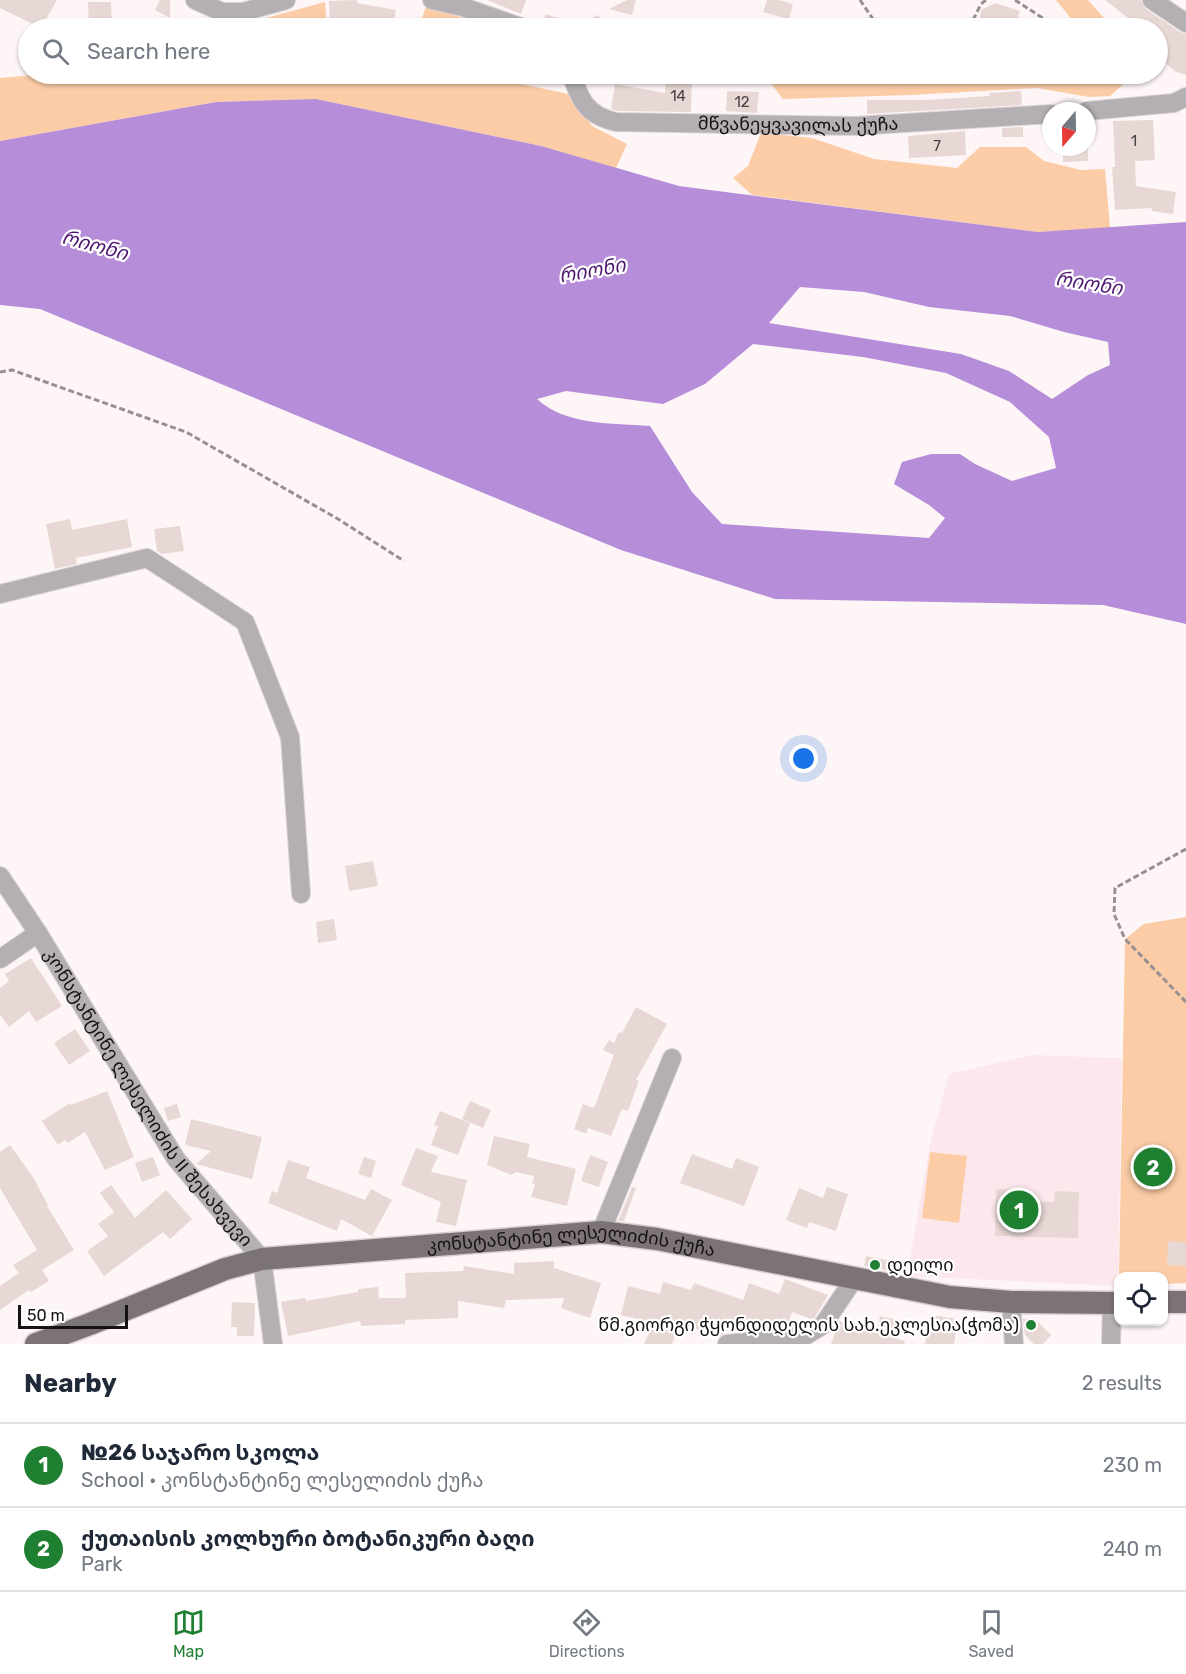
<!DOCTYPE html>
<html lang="en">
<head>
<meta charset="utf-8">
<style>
	:root { --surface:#fff; --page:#f6f6f7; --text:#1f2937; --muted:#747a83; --line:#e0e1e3; --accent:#208032 }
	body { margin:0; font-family:Rubik,"Noto Sans Georgian",sans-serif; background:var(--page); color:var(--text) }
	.controls { position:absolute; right:18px; bottom:18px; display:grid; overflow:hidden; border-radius:12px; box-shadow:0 2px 4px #0004 }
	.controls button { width:54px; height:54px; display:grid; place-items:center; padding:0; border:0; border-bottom:2px solid var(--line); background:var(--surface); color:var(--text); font:30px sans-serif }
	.compass { position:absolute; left:1042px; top:102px; width:54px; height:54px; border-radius:50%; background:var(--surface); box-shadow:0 2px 4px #0004; rotate:200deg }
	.scale { position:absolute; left:18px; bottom:15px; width:110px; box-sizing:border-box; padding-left:6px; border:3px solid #161112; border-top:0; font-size:16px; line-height:21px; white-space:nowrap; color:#161112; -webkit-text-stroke:4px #fff; paint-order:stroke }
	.you { position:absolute; left:804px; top:759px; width:21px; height:21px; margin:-15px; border:4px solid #fff; border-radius:50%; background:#1a73e8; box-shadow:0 0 0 9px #1a73e833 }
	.badge { display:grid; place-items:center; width:39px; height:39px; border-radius:50%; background:var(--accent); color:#fff; font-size:20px; font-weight:700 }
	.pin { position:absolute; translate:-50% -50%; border:3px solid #fff; box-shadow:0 2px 6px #0006 }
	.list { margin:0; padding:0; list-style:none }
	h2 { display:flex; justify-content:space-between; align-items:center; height:78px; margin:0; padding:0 24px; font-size:26px }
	h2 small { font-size:20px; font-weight:400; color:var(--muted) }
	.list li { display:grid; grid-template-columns:39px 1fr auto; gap:18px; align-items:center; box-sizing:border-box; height:84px; padding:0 24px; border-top:2px solid var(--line) }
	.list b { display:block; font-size:22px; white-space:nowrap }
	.list p { margin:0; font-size:20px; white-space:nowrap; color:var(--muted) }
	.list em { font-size:20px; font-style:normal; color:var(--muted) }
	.icon { flex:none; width:33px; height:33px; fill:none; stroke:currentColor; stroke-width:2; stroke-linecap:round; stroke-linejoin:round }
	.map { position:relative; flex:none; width:1186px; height:1344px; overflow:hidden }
	.search { position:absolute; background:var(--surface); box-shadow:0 2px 4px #0004; left:18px; right:18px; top:18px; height:66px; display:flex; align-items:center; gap:15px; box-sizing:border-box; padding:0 21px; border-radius:33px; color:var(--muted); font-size:22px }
	.sheet { height:246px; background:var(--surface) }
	nav { display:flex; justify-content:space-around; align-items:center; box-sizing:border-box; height:84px; border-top:2px solid var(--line); background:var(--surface); font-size:16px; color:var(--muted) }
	nav a { display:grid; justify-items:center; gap:3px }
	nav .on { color:var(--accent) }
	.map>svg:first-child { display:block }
	.built { fill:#fce8ec }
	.green { fill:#fbcca5 }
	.water { fill:#b58dd9; fill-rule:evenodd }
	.building { fill:#e8d8d5 }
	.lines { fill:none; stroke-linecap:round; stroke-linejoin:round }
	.minor-casing { stroke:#d9d1d2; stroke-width:20 }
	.major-casing { stroke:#d9d1d2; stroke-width:25 }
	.path { stroke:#979091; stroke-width:3; stroke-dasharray:6 3; stroke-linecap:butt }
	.minor { stroke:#b4afb3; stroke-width:18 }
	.major { stroke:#7c7379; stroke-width:22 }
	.poi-dot { fill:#208032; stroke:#fff; stroke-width:2 }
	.labels { text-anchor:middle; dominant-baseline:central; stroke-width:4.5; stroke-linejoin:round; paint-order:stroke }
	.number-label { font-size:15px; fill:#4a4343 }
	.street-label { font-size:18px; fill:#161112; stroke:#fff }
	.poi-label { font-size:18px; fill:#161112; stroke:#fff; text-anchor:start }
	.water-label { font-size:20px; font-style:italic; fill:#4f1973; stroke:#fff }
</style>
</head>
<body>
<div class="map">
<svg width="1186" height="1344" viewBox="0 0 1186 1344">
	<rect width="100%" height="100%" fill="#fef5f6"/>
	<path class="built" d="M1031,1055L1122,1058L1118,1286L907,1276L930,1144L949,1074Z"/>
	<path class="green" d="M1056,0H1088L1103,17L1110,28H1084L1074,22Z
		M325,2L327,28H255V21Z
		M426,6L479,23L478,28H419Z
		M48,74H473L569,94L592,126L627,144L616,168L541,146L316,99L216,102L0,141V78Z
		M860,74H925L947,81L957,74H1129L1127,81L1110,96L1089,97L1037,88L910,95L783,99L770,82L854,79Z
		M761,133L812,138L874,159L957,168L980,147H1026L1044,161L1081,170L1105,169L1110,228L1038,232L752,195L733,178L748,166Z
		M1186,917V1283L1164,1284V1276H1119L1125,939L1144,924Z
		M930,1152L967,1156L959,1223L922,1218Z"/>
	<path class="water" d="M316,99L541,146L679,186L1038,232L1186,222V624L1103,605L775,599L621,550L40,309L0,305V141L216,102ZM800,287L864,292L929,307L1010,316L1064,332L1108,342L1110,365L1088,375L1052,399L1009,371L961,354L769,323ZM753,344L863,357L946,373L1010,402L1049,437L1056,468L1012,481L975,464L960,454H931L902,462L894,484L929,505L945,518L929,538L722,524L692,492L650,426C613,423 566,426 537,399L566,391L663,404L705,384Z"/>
	<path class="building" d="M0,0H57L41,28L0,8Z
		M160,0H170V18L155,10Z
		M357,0V3L396,10L393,28H367L368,22L330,24L329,1Z
		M487,0H526L521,14Z
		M627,0H636L632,15L609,9Z
		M767,0H779L793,4L789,19L763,12Z
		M1105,0H1141L1146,9L1180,32L1186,34V75L1176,72L1158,57V28H1141Z
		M88,2H111L112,28H89Z
		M995,3L1020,11L1018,17L1046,26L1045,28H986L980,18L981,10Z
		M546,14L578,26L598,15L606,28H540Z
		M666,74L692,75L691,112L618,111L611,109L615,84L665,93Z
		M727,91L759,92L757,113L726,111Z
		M1021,91L1022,105L867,114V100H927L990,96L989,93Z
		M1153,120L1155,160L1135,161L1136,186L1176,192L1173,214L1152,211V208L1115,210L1112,167H1115L1113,121Z
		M1023,127V137H1002V128Z
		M965,131L966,155L909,158L908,136Z
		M1063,147H1088V161L1063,162Z
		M70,519L72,530L127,519L132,547L76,558L77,564L55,569L46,524Z
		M180,526L184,551L162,554L157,551L154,529Z
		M373,861L378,886L349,891L345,866Z
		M334,919L337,940L318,943L316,922Z
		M31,958L62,1006L36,1022L29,1011L9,1027L0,1015V988L9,981L5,974Z
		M636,1007L667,1024L636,1080L639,1081L628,1111L622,1109L611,1136L588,1128L586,1134L574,1129L583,1104L594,1108L614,1055L603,1050L609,1040L614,1043L619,1032L622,1033Z
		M75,1029L90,1051L69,1065L54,1043Z
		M107,1091L134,1157L105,1170L85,1132L68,1143L65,1140L58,1145L42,1121L70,1103L71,1105Z
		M470,1101L491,1110L483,1128L462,1119Z
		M177,1104L181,1117L168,1121L164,1108Z
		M440,1111L470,1123L458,1155L431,1145L438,1126L434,1125Z
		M191,1119L262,1137L252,1179L196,1164L211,1151L185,1145Z
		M494,1136L530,1144L527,1157L576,1169L567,1206L531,1197L535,1184L532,1183L534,1176L516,1172L511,1175L487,1165Z
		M10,1145L33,1177L48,1205L47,1206L74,1250L42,1270L49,1281L31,1292L29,1290L0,1310V1286L19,1273L13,1265L37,1250L0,1188V1152Z
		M416,1148L438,1156L431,1172L467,1180L456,1226L436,1222L441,1202L401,1185Z
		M692,1154L732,1169L736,1158L759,1167L744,1206L680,1183Z
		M590,1155L608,1162L599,1187L581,1181Z
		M153,1157L160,1175L142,1182L135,1163Z
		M364,1157L376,1161L371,1178L358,1174Z
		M288,1160L310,1167L306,1178L365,1200L371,1189L392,1200L372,1236L341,1219L337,1231L268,1203L272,1191L277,1193Z
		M111,1185L135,1218L166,1190L192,1219L170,1239L163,1232L104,1276L87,1251L108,1236L98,1224L114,1212L100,1193Z
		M632,1187L636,1188L624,1221H618Z
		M827,1187L848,1194L836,1231L809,1222L807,1228L786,1220L799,1188L823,1198Z
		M996,1189L1020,1190V1201L1054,1202L1055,1191L1079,1192L1078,1238L995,1236Z
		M1168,1241L1186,1242V1266L1167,1265Z
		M866,1256L892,1261L890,1271L864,1266Z
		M554,1261V1268L601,1283L590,1318L561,1308L564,1298L506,1300L504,1308L458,1301V1318L405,1320V1324L361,1326L360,1321L288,1336L281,1302L305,1298L306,1301L358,1292V1289L378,1287L379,1298H406L405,1273L463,1271L464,1266L514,1274V1263Z
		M785,1279L828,1295L815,1317L811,1319L792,1312L787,1327L766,1329L761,1327L760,1329L749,1330L729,1323L725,1333L719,1337L679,1323L672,1344H644L654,1323L621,1315L628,1286L660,1294L663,1282L691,1290L694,1283L743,1300L749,1283L779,1294Z
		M232,1302L255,1303L254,1336H237V1327H231Z
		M930,1315L958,1319L954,1344H925Z
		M880,1316L901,1321L897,1339L905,1341L904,1344H831L839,1321L877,1333Z
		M1034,1318L1051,1335L1043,1344H1034L1025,1335L1023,1319Z"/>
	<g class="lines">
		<defs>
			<g id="minor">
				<path d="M195,0L222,12H243L286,0"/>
				<path d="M432,0L463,7L524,28"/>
				<path d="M1152,0L1186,23"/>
				<path id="s1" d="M571,74C581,101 586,115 616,122L856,126L1051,114"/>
				<path d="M1087,111L1174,103L1186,97"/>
				<path d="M0,594L147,558L245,622L290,737L301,894"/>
				<path id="s2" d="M0,876L38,933L176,1159L262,1259L273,1344"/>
				<path d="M0,959L38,933"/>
				<path d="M601,1232L672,1058"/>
				<path d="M1011,1302L1014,1344"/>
				<path d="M727,1344L805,1336L823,1325L854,1279"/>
				<path d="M1111,1344L1112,1304"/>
			</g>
			<g id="major">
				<path d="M1164,1302H1186"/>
				<path id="s3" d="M36,1344L90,1324L225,1269L262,1259L601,1232L657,1239L950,1297L1011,1302L1118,1303"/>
			</g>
		</defs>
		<use href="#minor" class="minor-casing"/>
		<use href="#major" class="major-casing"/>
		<path class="path" d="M860,0L879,28
			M1015,0L1058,28
			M923,28L925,27L928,28
			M956,28L959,24L968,28
			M969,28L981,4L986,0
			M0,372L12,370L186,432L338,519L404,561
			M1186,849L1115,888L1114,914L1125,939L1186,1002"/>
		<use href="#minor" class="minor"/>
		<use href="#major" class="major"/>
	</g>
	<g class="poi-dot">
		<circle cx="875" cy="1265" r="6"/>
		<circle cx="1031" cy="1325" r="6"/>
	</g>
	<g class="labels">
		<g class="number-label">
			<text x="678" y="96">14</text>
			<text x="742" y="102">12</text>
			<text x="1134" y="141">1</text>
			<text x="937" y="146">7</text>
		</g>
		<g class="street-label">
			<text stroke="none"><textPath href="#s1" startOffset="252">მწვანეყვავილას ქუჩა</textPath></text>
			<text stroke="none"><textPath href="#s2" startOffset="267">კონსტანტინე ლესელიძის II შესახვევი</textPath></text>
			<text stroke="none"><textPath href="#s3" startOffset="552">კონსტანტინე ლესელიძის ქუჩა</textPath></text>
		</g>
		<g class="poi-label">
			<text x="887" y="1265">დეილი</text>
			<text x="1019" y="1325" text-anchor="end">წმ.გიორგი ჭყონდიდელის სახ.ეკლესია(ჭომა)</text>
		</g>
		<g class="water-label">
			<text transform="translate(95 245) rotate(15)">რიონი</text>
			<text transform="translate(592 270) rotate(-10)">რიონი</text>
			<text transform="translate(1089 283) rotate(9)">რიონი</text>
		</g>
	</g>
</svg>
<div class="controls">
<button><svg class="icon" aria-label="locate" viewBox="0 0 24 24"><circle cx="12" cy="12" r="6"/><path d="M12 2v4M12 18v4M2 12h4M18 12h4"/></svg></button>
</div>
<svg class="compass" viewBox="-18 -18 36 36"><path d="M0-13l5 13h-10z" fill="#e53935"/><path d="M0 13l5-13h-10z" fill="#747a83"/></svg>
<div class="scale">50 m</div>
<div class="you"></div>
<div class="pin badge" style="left:1019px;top:1210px">1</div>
<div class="pin badge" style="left:1153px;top:1167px">2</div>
<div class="search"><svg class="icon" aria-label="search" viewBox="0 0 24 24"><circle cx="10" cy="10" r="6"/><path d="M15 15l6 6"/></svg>Search here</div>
</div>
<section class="sheet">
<h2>Nearby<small>2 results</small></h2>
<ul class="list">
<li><span class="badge">1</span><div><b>№26 საჯარო სკოლა</b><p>School · კონსტანტინე ლესელიძის ქუჩა</p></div><em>230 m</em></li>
<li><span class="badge">2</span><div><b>ქუთაისის კოლხური ბოტანიკური ბაღი</b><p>Park</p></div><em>240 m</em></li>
</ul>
</section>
<nav>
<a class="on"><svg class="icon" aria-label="map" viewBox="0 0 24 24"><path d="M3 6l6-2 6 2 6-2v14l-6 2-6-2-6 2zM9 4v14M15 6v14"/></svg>Map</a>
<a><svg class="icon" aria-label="directions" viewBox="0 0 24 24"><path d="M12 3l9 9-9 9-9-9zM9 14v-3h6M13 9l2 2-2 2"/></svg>Directions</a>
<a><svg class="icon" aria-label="saved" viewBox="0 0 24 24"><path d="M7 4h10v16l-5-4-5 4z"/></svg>Saved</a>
</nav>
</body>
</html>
